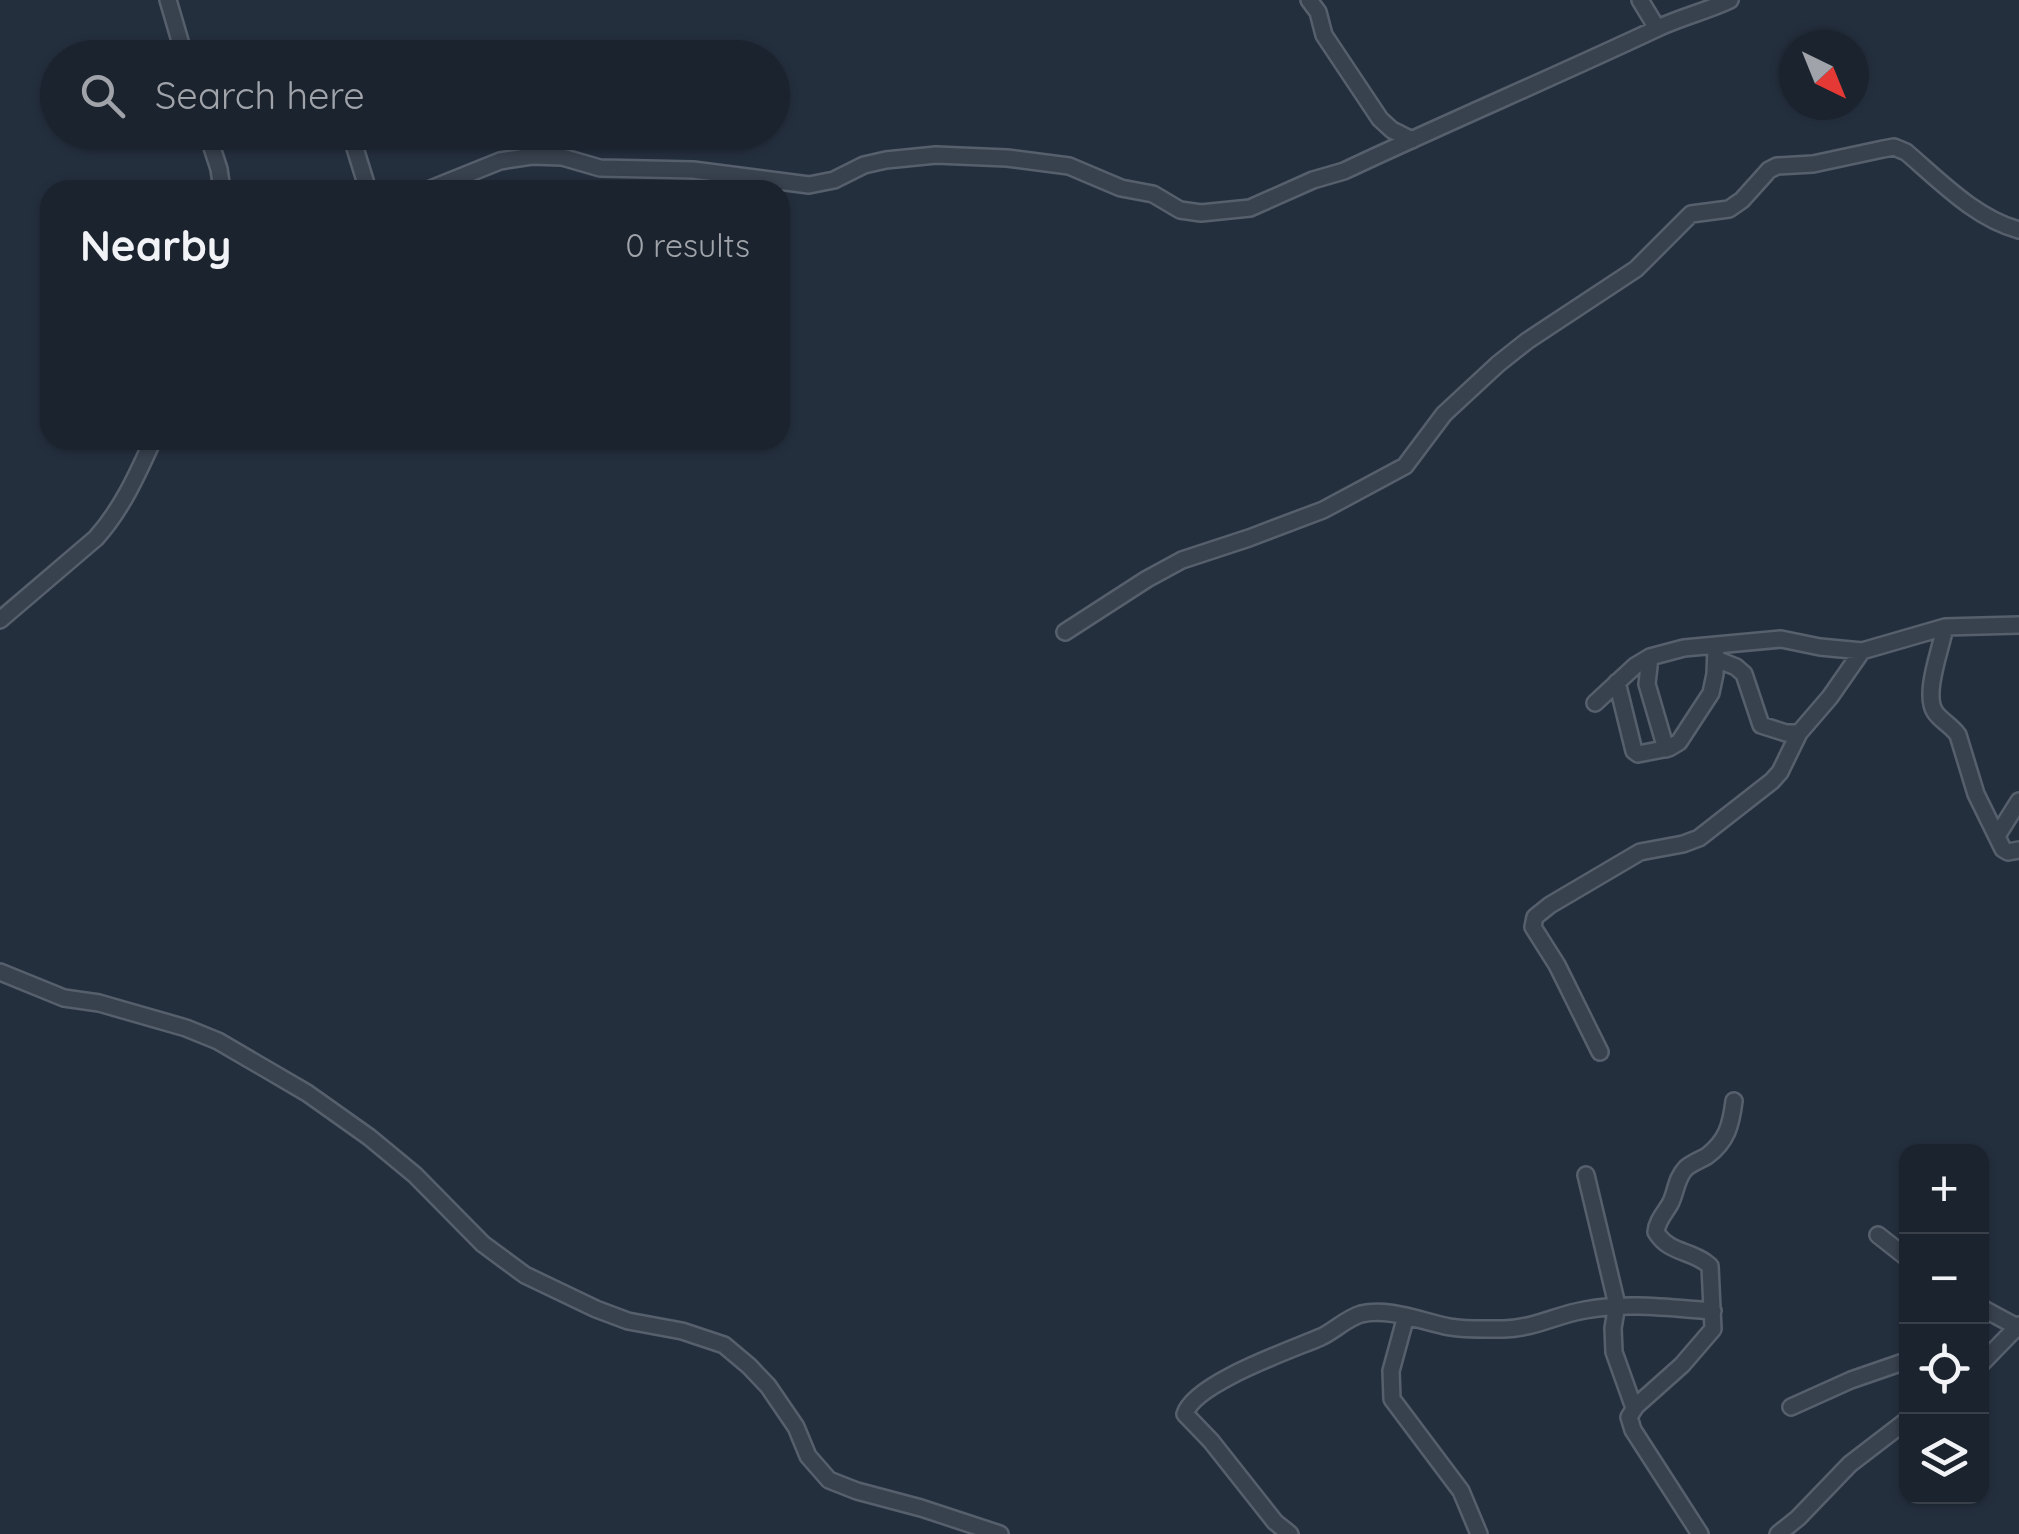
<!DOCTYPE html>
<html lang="en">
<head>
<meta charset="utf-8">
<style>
	:root { --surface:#1b232e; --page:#282f3a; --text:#f1f3f6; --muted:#a0a4aa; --line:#39404a }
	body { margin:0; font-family:Quicksand,sans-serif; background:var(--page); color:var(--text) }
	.controls { position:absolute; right:30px; bottom:30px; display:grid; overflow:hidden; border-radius:20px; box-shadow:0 2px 8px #0004 }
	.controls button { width:90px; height:90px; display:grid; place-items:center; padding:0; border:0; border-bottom:2px solid var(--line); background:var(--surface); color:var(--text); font:50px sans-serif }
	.compass { position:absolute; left:1779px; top:30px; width:90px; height:90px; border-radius:50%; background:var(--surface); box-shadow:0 2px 8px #0004; rotate:137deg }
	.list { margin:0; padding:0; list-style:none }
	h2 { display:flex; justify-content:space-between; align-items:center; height:130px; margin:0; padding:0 40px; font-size:42px }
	h2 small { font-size:32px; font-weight:400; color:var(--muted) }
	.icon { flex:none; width:55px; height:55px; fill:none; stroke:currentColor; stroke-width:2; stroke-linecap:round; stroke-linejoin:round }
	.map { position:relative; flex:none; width:2019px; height:1534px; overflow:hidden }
	.search { position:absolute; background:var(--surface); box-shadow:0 2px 8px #0004; left:40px; top:40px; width:750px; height:110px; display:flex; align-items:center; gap:25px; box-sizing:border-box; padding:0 35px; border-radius:55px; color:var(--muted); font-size:38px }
	.panel { position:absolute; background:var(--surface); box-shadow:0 2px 8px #0004; left:40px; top:180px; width:750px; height:270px; border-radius:30px }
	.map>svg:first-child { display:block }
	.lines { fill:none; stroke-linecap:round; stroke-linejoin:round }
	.minor-casing { stroke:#565f6c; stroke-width:20 }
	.minor { stroke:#38414e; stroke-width:15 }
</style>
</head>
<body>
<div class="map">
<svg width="2019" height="1534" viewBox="0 0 2019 1534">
	<rect width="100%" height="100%" fill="#242f3e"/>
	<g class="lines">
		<defs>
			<path id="minor" d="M168,0L185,58
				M1309,0L1318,12L1324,35L1380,119L1392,130L1412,140
				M1640,0L1657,28
				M207,132L219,169L222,190
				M350,132L368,190
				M428,190L500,161L532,156L562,157L600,168L693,170L809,185L834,180L864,165L886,160L936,155L1007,158L1069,166L1121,188L1153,194L1180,210L1201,213L1250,208L1313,180L1344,171C1448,122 1554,77 1658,28C1681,17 1707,11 1730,0
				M0,620L96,538C122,509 137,475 153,440
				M1945,627C1941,649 1923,694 1935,712C1941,721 1951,725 1958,735L1976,794L2003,849L2008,852L2019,850
				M1065,632L1147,579L1182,560L1249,538L1323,510L1405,466L1444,414L1498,364L1527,341L1636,269L1691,214L1729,209L1742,200L1769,170L1777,166L1813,164L1883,149L1894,147L1906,152C1940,181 1975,218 2019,230
				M1650,657L1647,684L1666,749
				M1716,659L1736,667L1744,674L1761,725L1786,733H1799
				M1617,682L1634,751L1638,754L1669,748L1679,742L1711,693L1715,674L1716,646
				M1595,703L1635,666L1650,657L1684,648L1781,639L1820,647L1862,651L1945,627L2019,625
				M1997,836L2019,801
				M0,972L64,998L99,1003L186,1028L218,1041L307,1093L369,1137L415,1175L483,1244L525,1275L596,1309L628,1321L682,1331L724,1345L749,1366L768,1386L796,1427L808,1456L829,1480L857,1491L921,1508L1000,1534
				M1600,1052L1557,965L1533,927L1535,917L1550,905L1640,852L1683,844L1699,838L1772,781L1780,772L1799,733L1830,697L1862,651
				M1586,1175L1617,1305L1613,1328L1614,1352L1634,1408
				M1878,1235L1906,1257
				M1982,1308L2017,1327
				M1406,1316L1391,1371L1392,1399L1461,1491L1479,1534
				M1982,1363L2019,1325
				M1791,1407L1851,1380L1906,1361
				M1290,1534L1275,1522L1211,1441L1185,1414C1194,1383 1291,1350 1321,1337C1334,1331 1347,1318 1361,1314C1388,1307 1423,1322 1450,1327C1467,1330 1487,1329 1504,1329C1535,1328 1556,1315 1585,1310C1627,1302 1670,1308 1713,1311
				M1700,1534L1633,1430L1629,1417L1636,1406L1682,1365L1713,1329L1710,1266C1693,1250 1669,1254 1656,1232C1657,1221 1664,1214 1670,1204C1676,1193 1676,1178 1686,1168C1692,1163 1700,1160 1707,1156C1727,1141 1731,1125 1734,1101
				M1778,1534L1798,1518L1850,1464L1906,1421"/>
		</defs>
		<use href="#minor" class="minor-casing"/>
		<use href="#minor" class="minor"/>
	</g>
</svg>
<div class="controls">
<button>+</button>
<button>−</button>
<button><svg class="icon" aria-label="locate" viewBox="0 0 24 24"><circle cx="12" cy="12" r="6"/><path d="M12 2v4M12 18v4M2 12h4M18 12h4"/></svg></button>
<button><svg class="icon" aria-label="layers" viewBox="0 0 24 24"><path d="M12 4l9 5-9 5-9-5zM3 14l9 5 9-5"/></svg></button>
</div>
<svg class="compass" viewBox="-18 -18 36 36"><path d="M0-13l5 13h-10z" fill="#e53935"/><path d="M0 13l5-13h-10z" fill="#a0a4aa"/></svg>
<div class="search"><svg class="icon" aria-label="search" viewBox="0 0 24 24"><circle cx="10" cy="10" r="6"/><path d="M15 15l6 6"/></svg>Search here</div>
<section class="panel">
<h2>Nearby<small>0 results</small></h2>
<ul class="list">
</ul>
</section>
</div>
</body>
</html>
